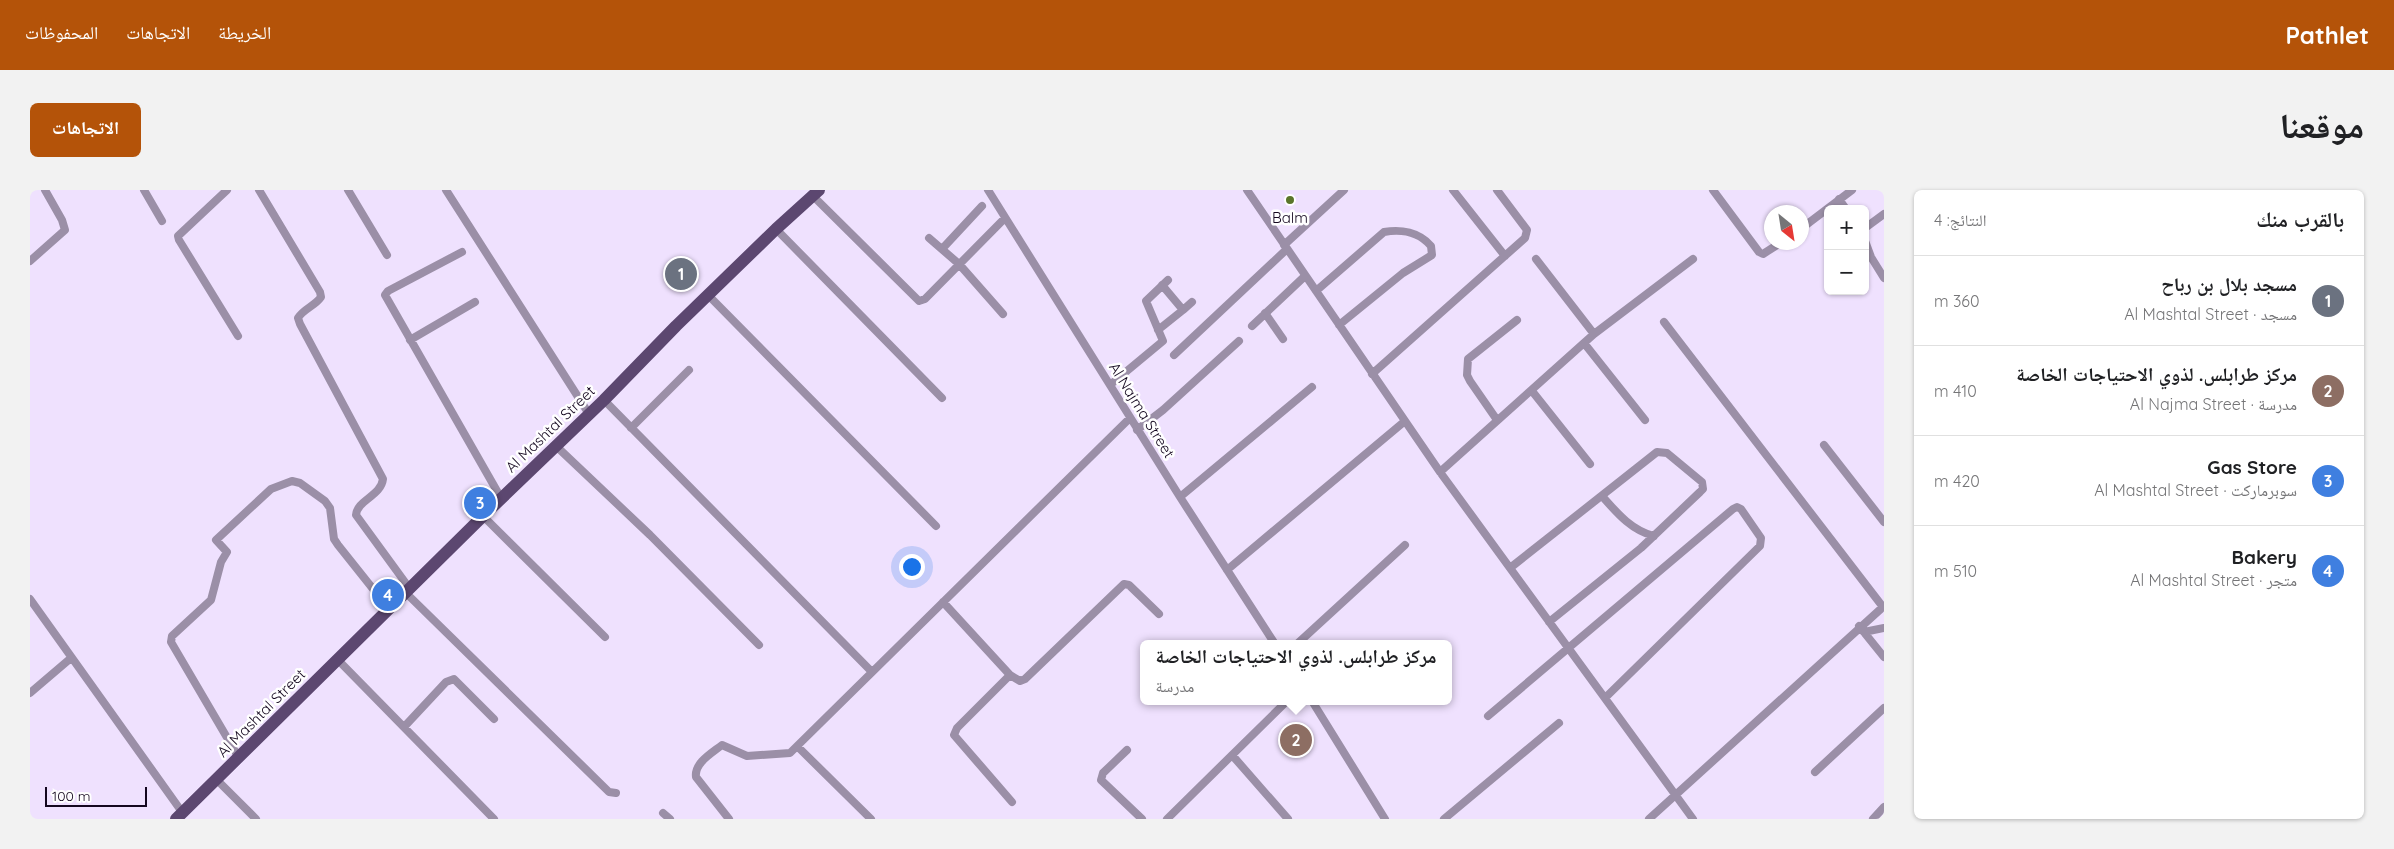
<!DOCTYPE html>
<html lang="ar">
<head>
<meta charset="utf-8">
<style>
	:root { --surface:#fff; --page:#f2f2f2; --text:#202124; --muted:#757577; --line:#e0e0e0; --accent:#b45309 }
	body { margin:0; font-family:Quicksand,"Noto Naskh Arabic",sans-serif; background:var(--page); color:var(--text); direction:rtl }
	.controls { position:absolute; right:15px; top:15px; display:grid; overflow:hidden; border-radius:8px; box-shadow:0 1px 4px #0004 }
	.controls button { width:45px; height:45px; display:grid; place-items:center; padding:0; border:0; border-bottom:1px solid var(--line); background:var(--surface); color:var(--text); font:25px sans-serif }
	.compass { position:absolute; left:1734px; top:15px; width:45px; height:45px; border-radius:50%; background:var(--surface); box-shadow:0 1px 4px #0004; rotate:150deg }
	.scale { position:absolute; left:15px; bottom:12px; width:102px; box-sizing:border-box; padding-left:5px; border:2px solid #14071f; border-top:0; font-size:14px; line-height:18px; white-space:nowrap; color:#14071f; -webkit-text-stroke:4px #fff; paint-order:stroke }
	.you { position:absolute; left:881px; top:376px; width:18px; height:18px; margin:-12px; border:4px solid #fff; border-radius:50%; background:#1a73e8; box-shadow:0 0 0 8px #1a73e833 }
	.badge { display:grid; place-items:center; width:32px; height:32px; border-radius:50%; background:var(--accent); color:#fff; font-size:16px; font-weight:700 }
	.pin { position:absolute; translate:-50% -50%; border:2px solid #fff; box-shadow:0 1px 5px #0006 }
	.popup { position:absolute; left:1110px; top:450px; width:312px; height:65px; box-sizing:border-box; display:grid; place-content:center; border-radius:8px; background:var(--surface); filter:drop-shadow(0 1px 4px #0005); font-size:16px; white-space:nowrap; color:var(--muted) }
	.popup b { font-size:19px; color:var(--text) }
	.popup::after { content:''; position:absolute; left:50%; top:100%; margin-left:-10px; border:10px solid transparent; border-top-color:var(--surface) }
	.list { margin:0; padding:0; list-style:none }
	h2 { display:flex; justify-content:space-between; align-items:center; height:65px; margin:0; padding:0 20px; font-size:21px }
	h2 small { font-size:16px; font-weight:400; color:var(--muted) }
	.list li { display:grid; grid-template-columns:32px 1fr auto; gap:15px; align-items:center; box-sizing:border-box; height:90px; padding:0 20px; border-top:1px solid var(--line) }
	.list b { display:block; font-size:19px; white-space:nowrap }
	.list p { margin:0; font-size:16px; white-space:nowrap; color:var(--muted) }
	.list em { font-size:16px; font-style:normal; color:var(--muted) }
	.map { position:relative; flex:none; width:1854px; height:629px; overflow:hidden; direction:ltr; border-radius:8px }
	header { display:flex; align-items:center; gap:30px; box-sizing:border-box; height:70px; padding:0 25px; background:var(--accent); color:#fff }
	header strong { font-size:24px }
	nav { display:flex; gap:28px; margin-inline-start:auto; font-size:18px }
	.intro { display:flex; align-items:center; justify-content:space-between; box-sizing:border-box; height:120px; padding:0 30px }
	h1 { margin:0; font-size:35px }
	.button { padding:12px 22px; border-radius:8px; background:var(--accent); color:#fff; font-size:18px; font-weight:700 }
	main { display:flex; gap:30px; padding:0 30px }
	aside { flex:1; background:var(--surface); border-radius:8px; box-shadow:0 1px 4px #0004 }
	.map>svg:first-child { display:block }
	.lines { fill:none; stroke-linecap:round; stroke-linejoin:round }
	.street { stroke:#9b8fa7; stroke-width:8 }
	.primary { stroke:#5c4770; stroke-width:12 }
	.poi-dot { fill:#5a752a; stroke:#fff; stroke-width:2 }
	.labels { text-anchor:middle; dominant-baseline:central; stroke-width:5; stroke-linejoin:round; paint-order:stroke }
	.poi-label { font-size:15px; fill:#14071f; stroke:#fff }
	.street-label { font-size:15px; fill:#14071f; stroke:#fff }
</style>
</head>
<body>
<header>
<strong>Pathlet</strong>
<nav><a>الخريطة</a><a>الاتجاهات</a><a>المحفوظات</a></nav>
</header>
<div class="intro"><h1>موقعنا</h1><a class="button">الاتجاهات</a></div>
<main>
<aside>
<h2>بالقرب منك<small>النتائج: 4</small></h2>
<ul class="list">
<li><span class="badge" style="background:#6b7280">1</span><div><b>مسجد بلال بن رباح</b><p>مسجد · Al Mashtal Street</p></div><em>360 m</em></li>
<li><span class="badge" style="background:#8d6e63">2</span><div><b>مركز طرابلس. لذوي الاحتياجات الخاصة</b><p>مدرسة · Al Najma Street</p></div><em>410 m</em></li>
<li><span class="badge" style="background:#3f7fe0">3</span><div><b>Gas Store</b><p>سوبرماركت · Al Mashtal Street</p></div><em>420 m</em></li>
<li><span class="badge" style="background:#3f7fe0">4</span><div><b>Bakery</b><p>متجر · Al Mashtal Street</p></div><em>510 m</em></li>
</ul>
</aside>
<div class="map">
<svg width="1854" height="629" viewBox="0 0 1854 629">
	<rect width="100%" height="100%" fill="#efe1fe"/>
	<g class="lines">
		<path class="street" d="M114,0L132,31
			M197,0L148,46L149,50L208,146
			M229,0L290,102L291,107C285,116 273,119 268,128L270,134L353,289C351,306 327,310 326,325L380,399
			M318,0L357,65
			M416,0L559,224
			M958,0L1150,307L1245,454
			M1217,0L1410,282L1663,629
			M1423,0L1475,66
			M1683,0L1729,62L1733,64L1752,52
			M782,5L889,111L895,109L975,28
			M1809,9L1816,19
			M1772,38L1822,0
			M1835,38L1854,24
			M746,39L912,208
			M899,48L929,74L973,124
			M1835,51L1841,67L1854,88
			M1254,55L1314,0
			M912,59L952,16
			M432,62L358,101L355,105L471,308
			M1506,69L1564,144
			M0,71L35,40L32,30L15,0
			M1132,95L1153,120L1162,112
			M1286,101L1354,42C1371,39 1389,42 1401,56L1402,65L1373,83L1309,135
			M679,106L906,336
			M1235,123L1253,149
			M1634,132L1853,417
			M1222,136L1275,86
			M1128,140L1153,120
			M380,150L445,112
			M1554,153L1615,230
			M1144,165L1257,59
			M1342,184L1495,48L1497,40L1467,0
			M1080,195L1133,151L1116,111L1138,90
			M1502,201L1560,274
			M574,210L842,482
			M1467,230L1440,191L1437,185L1438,169L1487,130
			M601,238L659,180
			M1107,240L1133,220L1209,151
			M1794,255L1854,332
			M526,256L620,345L729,455
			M1410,282L1564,144L1663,69
			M1572,306C1587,323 1601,340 1624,346
			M1150,307L1282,197
			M453,326L575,447
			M1480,378L1627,262L1637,263L1672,292L1673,299L1670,302L1611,358L1519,432
			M1197,380L1375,231
			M376,403L579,602L586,603
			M0,409L152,622
			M913,412L980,485L990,491L995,489L1094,394L1099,395L1129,424
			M1829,436L1854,467
			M1834,442L1854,438
			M1267,454L1375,355
			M308,470L464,629
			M980,485L927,538L924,545L982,612
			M0,503L41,468
			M1282,511L1355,629
			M1458,526L1703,319L1707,317L1711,319L1731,348L1730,356L1576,507
			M374,537L416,492L424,489L464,529
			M768,557L841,629
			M1097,560L1073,583L1071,590L1112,629
			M1202,565L1258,629
			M209,568L141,452L142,446L181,410L191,372L197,362L186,350L241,299L262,291L270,293L295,311L300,318L304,349L308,355L359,419
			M1785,582L1854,518
			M187,590L226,629
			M633,623L640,629
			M699,629L666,587C664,573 682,563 692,555L717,566L760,563L1100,228
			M1137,629L1257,511
			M1414,629L1529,533
			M1619,629L1854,416
			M1843,629L1854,617"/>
		<path class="primary" d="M146,629L453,326L574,210L646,136L746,39L789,0"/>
	</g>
	<circle class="poi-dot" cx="1260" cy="10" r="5"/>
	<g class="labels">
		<g class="poi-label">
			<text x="1260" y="27">Balm</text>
		</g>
		<g class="street-label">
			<text transform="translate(1112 220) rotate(58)">Al Najma Street</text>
			<text transform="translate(520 239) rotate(-44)">Al Mashtal Street</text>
			<text transform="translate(231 523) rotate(-45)">Al Mashtal Street</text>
		</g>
	</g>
</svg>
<div class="controls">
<button>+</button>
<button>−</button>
</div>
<svg class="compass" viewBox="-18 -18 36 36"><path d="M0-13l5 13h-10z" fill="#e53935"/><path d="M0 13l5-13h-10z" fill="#757577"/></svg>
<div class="scale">100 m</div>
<div class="you"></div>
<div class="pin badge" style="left:651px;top:84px;background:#6b7280">1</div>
<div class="pin badge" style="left:1266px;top:550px;background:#8d6e63">2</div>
<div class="popup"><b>مركز طرابلس. لذوي الاحتياجات الخاصة</b>مدرسة</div>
<div class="pin badge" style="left:450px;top:313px;background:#3f7fe0">3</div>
<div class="pin badge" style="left:358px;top:405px;background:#3f7fe0">4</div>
</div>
</main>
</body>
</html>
